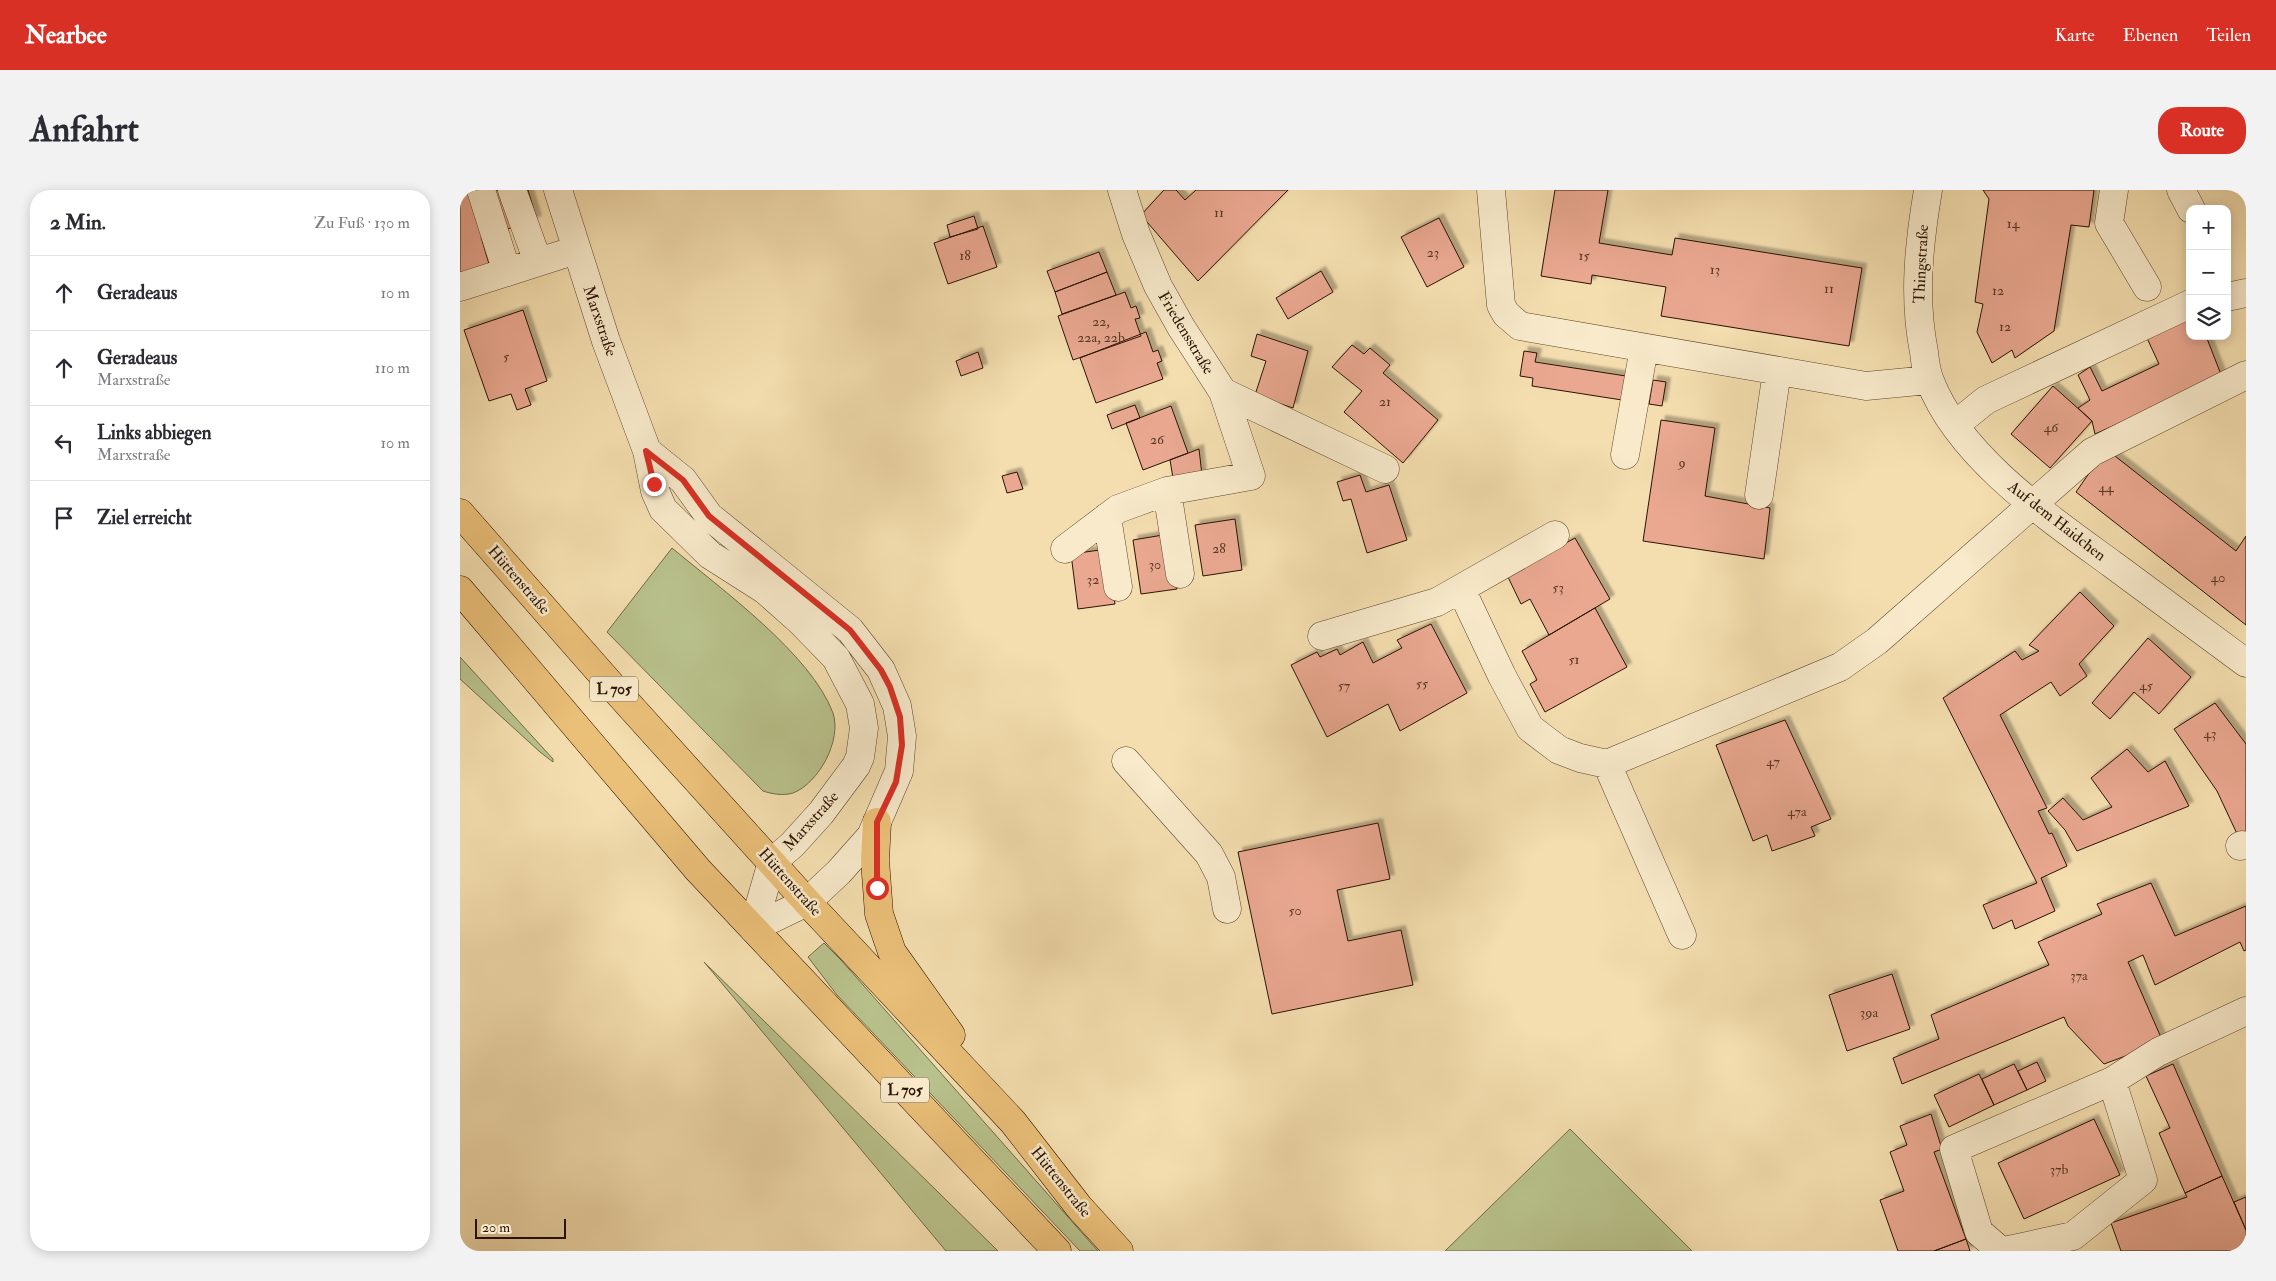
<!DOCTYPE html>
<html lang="de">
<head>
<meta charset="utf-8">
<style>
	:root { --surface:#fff; --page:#f2f2f3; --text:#2b2b33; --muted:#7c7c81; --line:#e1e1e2; --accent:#d93025 }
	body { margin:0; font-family:"IM FELL Double Pica",serif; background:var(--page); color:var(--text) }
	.controls { position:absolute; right:15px; top:15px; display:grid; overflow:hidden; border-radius:10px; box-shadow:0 2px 12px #0003 }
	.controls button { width:45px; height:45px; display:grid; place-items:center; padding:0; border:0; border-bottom:1px solid var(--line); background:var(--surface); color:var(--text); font:25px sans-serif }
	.scale { position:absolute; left:15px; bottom:12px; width:91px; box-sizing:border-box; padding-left:5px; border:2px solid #2b1201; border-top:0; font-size:14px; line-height:18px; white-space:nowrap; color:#2b1201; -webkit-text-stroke:4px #f8eacb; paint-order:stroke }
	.stop { position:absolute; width:15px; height:15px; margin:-11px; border:4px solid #d93025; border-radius:50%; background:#fff }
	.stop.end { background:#d93025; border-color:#fff; box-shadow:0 1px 5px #0008 }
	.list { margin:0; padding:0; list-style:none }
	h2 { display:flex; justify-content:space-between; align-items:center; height:65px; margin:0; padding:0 20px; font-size:21px }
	h2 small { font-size:16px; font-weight:400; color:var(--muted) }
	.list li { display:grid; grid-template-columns:32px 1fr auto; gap:15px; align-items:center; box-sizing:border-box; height:75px; padding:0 20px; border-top:1px solid var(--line) }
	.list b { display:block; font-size:19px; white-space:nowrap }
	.list p { margin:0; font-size:16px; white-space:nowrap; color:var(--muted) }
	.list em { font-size:16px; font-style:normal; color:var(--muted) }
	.icon { flex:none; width:28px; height:28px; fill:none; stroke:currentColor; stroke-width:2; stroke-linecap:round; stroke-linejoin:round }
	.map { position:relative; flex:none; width:1786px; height:1061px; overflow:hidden; border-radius:20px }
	header { display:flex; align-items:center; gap:30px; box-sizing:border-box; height:70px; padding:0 25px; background:var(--accent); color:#fff }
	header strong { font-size:24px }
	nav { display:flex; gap:28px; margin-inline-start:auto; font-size:18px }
	.intro { display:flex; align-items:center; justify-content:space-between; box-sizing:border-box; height:120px; padding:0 30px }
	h1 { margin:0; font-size:35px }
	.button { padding:12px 22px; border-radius:20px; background:var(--accent); color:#fff; font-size:18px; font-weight:700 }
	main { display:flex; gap:30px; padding:0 30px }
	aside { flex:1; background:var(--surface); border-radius:20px; box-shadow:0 2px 12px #0003 }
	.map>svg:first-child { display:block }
	.green { fill:#b9c28c; stroke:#726a46 }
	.building { fill:#eaa891; stroke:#2b1201; filter:url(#shadow) }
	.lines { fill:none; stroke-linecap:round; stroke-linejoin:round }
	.minor-casing { stroke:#5d452c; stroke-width:29 }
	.major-casing { stroke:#2b1201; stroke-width:29 }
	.minor { stroke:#f8eacb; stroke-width:28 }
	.major { stroke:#eabf78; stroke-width:28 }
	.route { stroke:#d93025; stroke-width:6 }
	.labels { text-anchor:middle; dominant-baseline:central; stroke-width:5; stroke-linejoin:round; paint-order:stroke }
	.number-label { font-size:14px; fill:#5b3825 }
	.shield { fill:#f8eacb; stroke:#68533e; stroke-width:1 }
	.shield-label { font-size:15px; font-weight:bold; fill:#2b1201 }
	.street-label { font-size:16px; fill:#2b1201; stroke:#f8eacb }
</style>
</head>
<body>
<header>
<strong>Nearbee</strong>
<nav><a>Karte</a><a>Ebenen</a><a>Teilen</a></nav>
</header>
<div class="intro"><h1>Anfahrt</h1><a class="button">Route</a></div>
<main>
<aside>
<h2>2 Min.<small>Zu Fuß · 130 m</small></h2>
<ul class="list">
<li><svg class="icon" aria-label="ahead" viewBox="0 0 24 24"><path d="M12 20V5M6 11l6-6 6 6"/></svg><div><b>Geradeaus</b></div><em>10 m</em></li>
<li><svg class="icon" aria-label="ahead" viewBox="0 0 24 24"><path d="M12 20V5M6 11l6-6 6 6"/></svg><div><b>Geradeaus</b><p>Marxstraße</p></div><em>110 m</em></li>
<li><svg class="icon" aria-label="left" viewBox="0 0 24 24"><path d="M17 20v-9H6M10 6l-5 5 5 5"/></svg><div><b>Links abbiegen</b><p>Marxstraße</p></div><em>10 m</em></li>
<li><svg class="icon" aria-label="arrive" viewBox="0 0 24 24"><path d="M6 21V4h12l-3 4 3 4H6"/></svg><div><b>Ziel erreicht</b></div></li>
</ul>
</aside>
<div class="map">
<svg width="1786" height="1061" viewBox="0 0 1786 1061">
	<defs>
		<filter id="shadow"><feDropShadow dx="4.5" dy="-4.5" stdDeviation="1" flood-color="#0004"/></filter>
	</defs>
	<rect width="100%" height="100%" fill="#f4deaf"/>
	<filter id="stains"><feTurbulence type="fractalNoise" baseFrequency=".004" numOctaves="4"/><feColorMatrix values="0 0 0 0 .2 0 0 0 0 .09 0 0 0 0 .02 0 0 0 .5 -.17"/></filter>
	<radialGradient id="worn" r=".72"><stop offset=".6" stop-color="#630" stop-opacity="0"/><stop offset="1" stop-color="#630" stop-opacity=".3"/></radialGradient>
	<path class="green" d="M212,358C261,399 351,464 373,523C382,550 359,593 333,603C323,606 312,604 303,601L147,442Z
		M0,467L93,569V572L80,562L0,489Z
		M364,753L381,770L638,1061H620L377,805L348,767Z
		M244,772L538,1061H486Z
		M1110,939L1232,1061H985Z"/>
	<path class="building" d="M0,0H68L77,30L21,47L29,74L0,83Z
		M704,0H716L725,10L736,0H828L738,91L681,25Z
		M1095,0H1148L1139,53L1212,65L1215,48L1402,78L1389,156L1201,126L1206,97L1132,85L1131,94L1081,86Z
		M1523,0H1634L1629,37L1611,35L1594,141L1555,168L1552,160L1532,173L1517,142L1523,114L1515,112L1529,9Z
		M514,26L518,39L490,47L487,35Z
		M979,28L1004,77L967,97L941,47Z
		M523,36L537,77L488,94L474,53Z
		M639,62L647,82L595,102L587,81Z
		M861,81L873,102L828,129L816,108Z
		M647,82L656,105L602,124L595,102Z
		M665,102L671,118L676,116L680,128L675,129L681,146L613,170L598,126Z
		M63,120L87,191L65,199L71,215L57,220L51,204L29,211L4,140Z
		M1730,127V146H1746L1762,187L1635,244L1632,231L1618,218L1630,210L1618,185L1630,177L1642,201L1699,174L1686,146Z
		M686,142L693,162L698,160L702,171L697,173L703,189L636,213L620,168Z
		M797,144L848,161L833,218L795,205L806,171L791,166Z
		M892,155L904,164L910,158L930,175L923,183L978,230L943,273L884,222L902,201L872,177Z
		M1064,161L1077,163L1075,172L1166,186L1162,210L1072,196L1073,188L1060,186Z
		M518,162L523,178L501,186L496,171Z
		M1193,190L1206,192L1202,216L1189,214Z
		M1593,196L1632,231L1590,278L1551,244Z
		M675,215L680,228L652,239L647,225Z
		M711,216L728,263L683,280L666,233Z
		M1201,230L1255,238L1245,306L1310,318L1304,369L1183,351Z
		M739,259L742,285L713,288L710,270Z
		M1646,259L1776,361L1786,346V435L1616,302Z
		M557,282L563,299L547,303L542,286Z
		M900,285L906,302L929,295L947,350L907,363L891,309L883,311L877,292Z
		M775,329L782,380L743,386L735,335Z
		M709,344L717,399L681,404L673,350Z
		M1115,348L1150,409L1089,445L1070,409L1061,414L1047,385Z
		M647,359L655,414L618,419L611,364Z
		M1620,402L1654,436L1619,474L1627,486L1600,506L1591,492L1540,525L1587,618L1578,621L1589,644L1592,643L1607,676L1581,688L1595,721L1555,739L1552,730L1533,739L1523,715L1577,693L1483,508L1555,461L1562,470L1579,461L1569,455Z
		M1135,418L1167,477L1085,522L1070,494L1077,490L1062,461Z
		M971,434L1007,503L940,541L928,514L867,547L831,475L857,462L860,467L877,459L880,465L903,452L913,473L942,458L937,450Z
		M1688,448L1731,487L1699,524L1674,502L1650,529L1632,513Z
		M1755,513L1786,554V663L1757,601L1714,539Z
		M1325,530L1371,629L1351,637L1355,646L1312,661L1307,645L1293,651L1256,555Z
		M1667,559L1688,582L1705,571L1729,616L1617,661L1605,640L1588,621L1603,608L1623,630L1652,617L1631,588Z
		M918,633L930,689L877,700L888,751L941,740L953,795L812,824L778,662Z
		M1691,693L1715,746L1786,716V760L1784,761L1780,752L1695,795L1683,765L1668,772L1703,852L1644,874L1608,836L1604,827L1442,894L1433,868L1479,849L1471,825L1589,775L1578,752L1642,724L1637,714Z
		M1432,784L1450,839L1387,861L1369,805Z
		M1577,872L1586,891L1567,900L1558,881Z
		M1554,874L1567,900L1534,915L1522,889Z
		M1713,874L1762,986L1725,1003L1699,943L1710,938L1686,886Z
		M1519,884L1534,915L1489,937L1474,905Z
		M1471,924L1482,959L1474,962L1506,1049L1474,1061H1438L1420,1010L1444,1001L1430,962L1447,955L1440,936Z
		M1634,929L1660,985L1564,1029L1538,973Z
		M1762,986L1786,1040V1061H1661L1651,1033L1727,1007L1725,1003Z
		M1786,1007V1040L1774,1012Z
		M1506,1049L1510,1061H1474Z"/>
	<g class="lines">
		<defs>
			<path id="minor" d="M21,0L47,82
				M52,0L78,72
				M98,0L146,151L187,261L195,301L203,319L250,365L305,400L340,431L376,468L400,514L404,538L400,567L396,576L361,623L332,655L312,672L293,738
				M1031,0L1041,115L1046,124L1060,136L1406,196L1469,190
				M1468,0C1459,54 1453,107 1464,162C1465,171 1466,182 1470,191C1499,267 1589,328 1652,374C1697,407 1741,440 1786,473
				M1654,0L1649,33L1687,97
				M1721,0L1731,19
				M0,97L116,60
				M1767,107L1786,103
				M763,202L925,279
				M1495,235L1526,210L1730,114
				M187,261L223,290L249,326L390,440L421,480L437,516L442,546L439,581L411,646L379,682L347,712L293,738
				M1165,265L1184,158
				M707,301L720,384
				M1299,305L1317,181
				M647,327L658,397
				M605,359L658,319L707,301L791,286L763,202L721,137L698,96L676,44L662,0
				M1001,399L1042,486L1070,538L1099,560L1120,568L1147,574L1380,477L1417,451L1632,262L1786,185
				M862,446L977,412L1095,345
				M666,571L749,664L761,687L767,719
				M1147,574L1222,745
				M1780,656L1782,655
				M1652,891L1698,862L1786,821
				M1541,1061L1519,1042L1494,959L1652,891L1683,990L1613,1046L1544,1061"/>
			<path id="major" d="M0,323L160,505L347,712L553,932L619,1017L659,1061
				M0,400L238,680L597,1061
				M417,632L415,670L419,724L432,762L491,845"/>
		</defs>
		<use href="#minor" class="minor-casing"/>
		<use href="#major" class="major-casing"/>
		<use href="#minor" class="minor"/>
		<use href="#major" class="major"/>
	</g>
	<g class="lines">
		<path class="route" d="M194,294L186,261L223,290L249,326L390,440L421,480L430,497L440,527L442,555L436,592L417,632V698"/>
	</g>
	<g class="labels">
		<g class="number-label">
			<text x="759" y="22">11</text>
			<text x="1553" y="33">14</text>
			<text x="973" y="62">23</text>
			<text x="505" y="65">18</text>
			<text x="1124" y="65">15</text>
			<text x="1255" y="79">13</text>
			<text x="1369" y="98">11</text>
			<text x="1538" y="100">12</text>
			<text x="641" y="131">22,<tspan x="641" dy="16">22a, 22b</tspan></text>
			<text x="1545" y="136">12</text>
			<text x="46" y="166">5</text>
			<text x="925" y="211">21</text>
			<text x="1591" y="237">46</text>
			<text x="697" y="249">26</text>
			<text x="1222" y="272">9</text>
			<text x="1646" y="297">44</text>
			<text x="759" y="358">28</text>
			<text x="695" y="374">30</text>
			<text x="1758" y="387">40</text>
			<text x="633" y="389">32</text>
			<text x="1098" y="397">53</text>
			<text x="1114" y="469">51</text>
			<text x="962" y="493">55</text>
			<text x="884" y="495">57</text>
			<text x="1686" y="495">45</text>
			<text x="1750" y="543">43</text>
			<text x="1313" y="571">47</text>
			<text x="1337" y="621">47a</text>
			<text x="835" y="720">50</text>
			<text x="1619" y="785">37a</text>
			<text x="1409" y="822">39a</text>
			<text x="1599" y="979">37b</text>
		</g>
		<g class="shield">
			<rect x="130" y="486.5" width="48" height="25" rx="4"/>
			<rect x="421" y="887.5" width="48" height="25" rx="4"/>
		</g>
		<g class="shield-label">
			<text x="154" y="499">L 705</text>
			<text x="445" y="900">L 705</text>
		</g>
		<g class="street-label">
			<text transform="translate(1461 74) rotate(-87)">Thingstraße</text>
			<text transform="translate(140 131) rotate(71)">Marxstraße</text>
			<text transform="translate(726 143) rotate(59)">Friedensstraße</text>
			<text transform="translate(1597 331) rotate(38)">Auf dem Haidchen</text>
			<text transform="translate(59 390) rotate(49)">Hüttenstraße</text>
			<text transform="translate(351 631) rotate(-48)">Marxstraße</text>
			<text transform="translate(330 692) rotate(48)">Hüttenstraße</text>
			<text transform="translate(601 992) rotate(51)">Hüttenstraße</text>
		</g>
	</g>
	<rect width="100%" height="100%" filter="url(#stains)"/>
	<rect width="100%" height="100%" fill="url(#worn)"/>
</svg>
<div class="controls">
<button>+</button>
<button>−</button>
<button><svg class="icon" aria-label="layers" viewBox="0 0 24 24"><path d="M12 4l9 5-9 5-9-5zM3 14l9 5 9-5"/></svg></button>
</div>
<div class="scale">20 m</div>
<div class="stop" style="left:417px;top:698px"></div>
<div class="stop end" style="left:194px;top:294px"></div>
</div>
</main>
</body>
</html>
